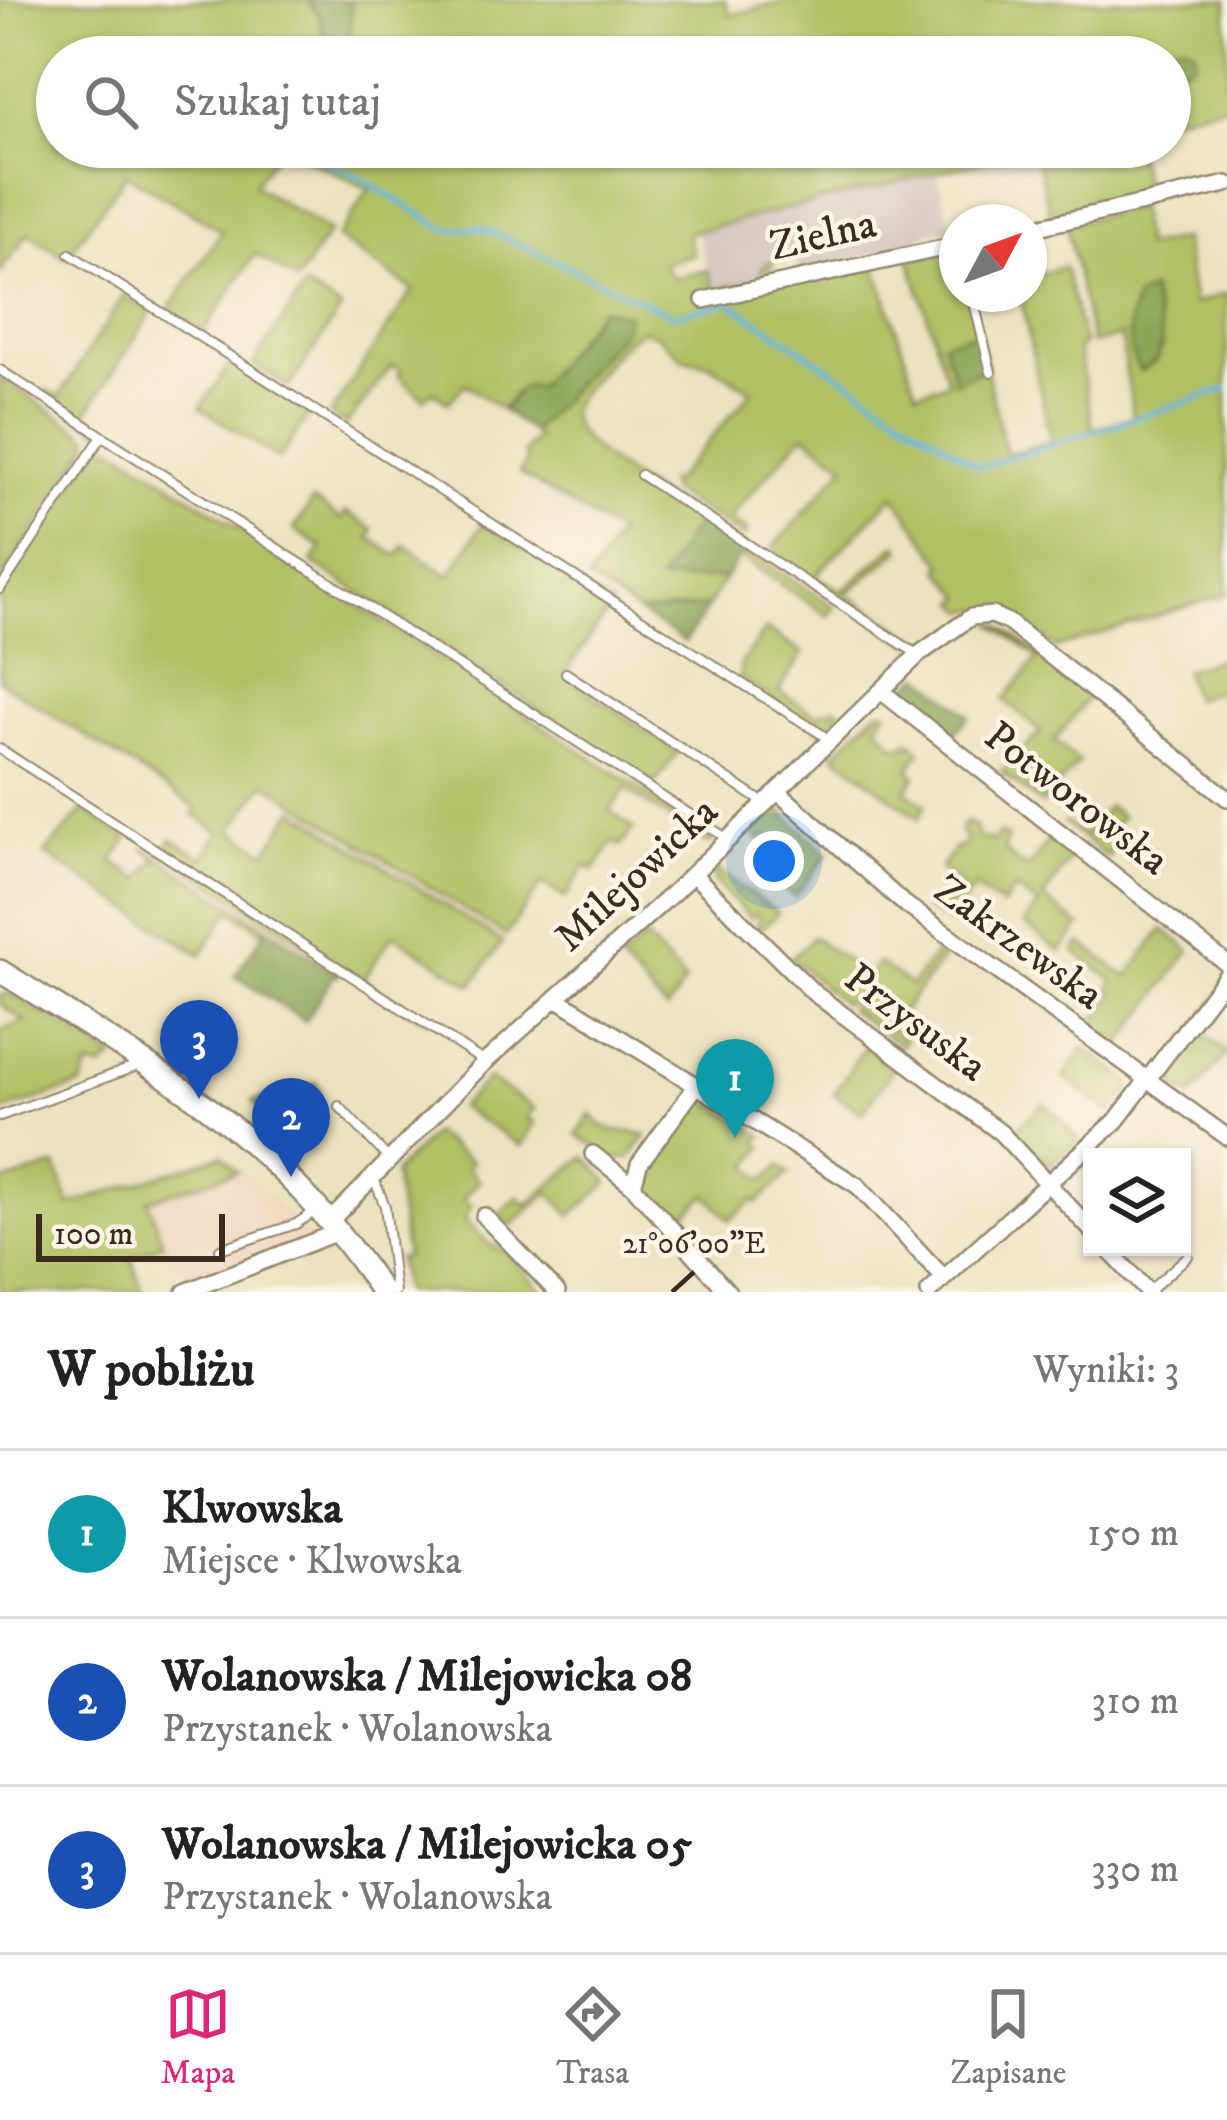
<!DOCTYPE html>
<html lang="pl">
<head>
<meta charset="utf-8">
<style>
	:root { --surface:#fff; --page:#f2f2f2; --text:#222; --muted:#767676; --line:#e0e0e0; --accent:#db2777 }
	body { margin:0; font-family:"IM FELL DW Pica",serif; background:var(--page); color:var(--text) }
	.controls { position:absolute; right:36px; bottom:36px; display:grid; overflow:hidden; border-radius:0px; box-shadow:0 3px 9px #0004 }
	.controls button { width:108px; height:108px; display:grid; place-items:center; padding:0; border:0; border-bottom:3px solid var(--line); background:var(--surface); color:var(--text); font:60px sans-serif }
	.compass { position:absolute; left:939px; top:204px; width:108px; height:108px; border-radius:50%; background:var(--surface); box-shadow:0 3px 9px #0004; rotate:49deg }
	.scale { position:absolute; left:36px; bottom:30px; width:189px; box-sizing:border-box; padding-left:12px; border:6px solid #3b2a1e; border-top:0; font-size:33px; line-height:42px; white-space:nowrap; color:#3b2a1e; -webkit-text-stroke:9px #fcf5e5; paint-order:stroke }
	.you { position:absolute; left:774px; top:861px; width:42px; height:42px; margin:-30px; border:9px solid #fff; border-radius:50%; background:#1a73e8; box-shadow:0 0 0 18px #1a73e833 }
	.badge { display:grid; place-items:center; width:78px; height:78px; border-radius:50%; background:var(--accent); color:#fff; font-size:39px; font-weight:700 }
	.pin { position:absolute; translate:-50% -99px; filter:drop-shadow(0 3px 6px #0008) }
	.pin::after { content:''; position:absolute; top:63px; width:42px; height:36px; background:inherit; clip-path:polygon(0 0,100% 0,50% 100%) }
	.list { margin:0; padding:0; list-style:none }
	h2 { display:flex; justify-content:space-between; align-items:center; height:156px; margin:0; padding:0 48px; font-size:51px }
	h2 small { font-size:39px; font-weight:400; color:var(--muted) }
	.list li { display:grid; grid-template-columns:78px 1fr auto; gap:36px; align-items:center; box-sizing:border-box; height:168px; padding:0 48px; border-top:3px solid var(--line) }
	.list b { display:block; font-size:45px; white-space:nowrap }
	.list p { margin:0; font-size:39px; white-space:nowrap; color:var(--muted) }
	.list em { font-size:39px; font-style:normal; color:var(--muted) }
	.icon { flex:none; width:66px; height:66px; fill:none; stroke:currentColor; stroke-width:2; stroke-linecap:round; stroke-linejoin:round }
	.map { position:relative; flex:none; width:1227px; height:1292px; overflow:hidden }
	.search { position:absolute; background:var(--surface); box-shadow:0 3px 9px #0004; left:36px; right:36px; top:36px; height:132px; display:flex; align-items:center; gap:30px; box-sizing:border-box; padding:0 42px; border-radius:66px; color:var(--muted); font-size:45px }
	.sheet { height:660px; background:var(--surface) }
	nav { display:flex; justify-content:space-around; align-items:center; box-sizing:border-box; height:168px; border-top:3px solid var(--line); background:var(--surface); font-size:33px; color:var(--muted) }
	nav a { display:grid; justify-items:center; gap:6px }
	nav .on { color:var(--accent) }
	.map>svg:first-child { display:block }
	.built { fill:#f0d5bc }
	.industrial { fill:#cec1b9 }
	.green { fill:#b0c063; stroke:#767540; stroke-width:3 }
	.forest { fill:#8ca659; stroke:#64683c; stroke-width:3 }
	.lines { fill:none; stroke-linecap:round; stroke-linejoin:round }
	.stream { stroke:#63b7df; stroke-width:4.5 }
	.lane-casing { stroke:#94866f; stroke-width:12 }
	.street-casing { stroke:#94866f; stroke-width:20 }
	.secondary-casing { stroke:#94866f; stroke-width:26 }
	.lane { stroke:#fff; stroke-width:8 }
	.street { stroke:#fff; stroke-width:15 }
	.secondary { stroke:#fff; stroke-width:21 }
	.ticks { fill:none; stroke:#3b2a1e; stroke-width:4.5 }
	.labels { text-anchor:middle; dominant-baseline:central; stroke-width:9; stroke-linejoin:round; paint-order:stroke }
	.street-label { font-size:42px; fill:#3b2a1e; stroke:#fcf5e5 }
	.ticks-label { font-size:30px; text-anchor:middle; fill:#3b2a1e; stroke:#fcf5e5; stroke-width:9; stroke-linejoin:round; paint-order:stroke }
</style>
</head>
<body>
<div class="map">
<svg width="1227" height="1292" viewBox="0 0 1227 1292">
	<rect width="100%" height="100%" fill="#fcf5e5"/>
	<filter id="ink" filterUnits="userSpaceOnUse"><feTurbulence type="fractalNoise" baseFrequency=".00833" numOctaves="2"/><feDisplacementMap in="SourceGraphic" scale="24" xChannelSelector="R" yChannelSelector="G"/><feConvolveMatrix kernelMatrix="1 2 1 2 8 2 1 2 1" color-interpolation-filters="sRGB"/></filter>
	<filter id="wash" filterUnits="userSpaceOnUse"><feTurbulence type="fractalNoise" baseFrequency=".004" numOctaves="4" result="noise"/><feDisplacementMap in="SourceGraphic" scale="48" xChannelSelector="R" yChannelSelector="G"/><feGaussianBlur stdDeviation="2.7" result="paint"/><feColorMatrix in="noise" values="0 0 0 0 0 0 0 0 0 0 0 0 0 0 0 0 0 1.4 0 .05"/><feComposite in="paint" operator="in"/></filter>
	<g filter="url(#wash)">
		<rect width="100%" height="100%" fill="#ece2c0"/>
		<path class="built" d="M242,1169L311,1240L196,1281L169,1262L147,1200Z"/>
		<path class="industrial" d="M937,173L952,228L922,235V246L915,244L798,271L795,257L764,264L759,281L713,290L697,230Z"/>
		<path class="green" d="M0,0H725L730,15L791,0H1227V104L1170,117V57H57V147H1135L1147,197L1051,218L1034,149L688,233L693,255L664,263V267L674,278L708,270L714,290L758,281L764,264L773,262L769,279L876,267L917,392L948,382L909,257L957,248V294H968L1006,454L1051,442L1020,294H1029V277L1064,267L1084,344L1078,349L1093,429L1133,417L1121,336L1092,344L1066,224L1138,207L1144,246L1183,239L1194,304L1227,293V594L1055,648C1034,629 995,604 966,611L958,602L964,597L940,569L944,565L894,495L816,575L842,591L897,544L901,549L846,594L916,638L911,644L778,557L773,548L846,465L804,434L729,518L747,531L744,537L670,491L668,481L672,483L752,391L709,364L684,359L657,335L643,330C624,339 610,358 597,375C588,385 572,399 571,414C571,449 671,501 699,519L660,581L725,578L708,606L639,613L588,580L618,534L519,473L526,463L525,451L537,437L532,432L622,332L601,309L539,386L517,391L502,410L465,384L448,403L433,391L424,399L398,376L401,371L392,365L346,425L330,414L413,290L337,238L369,189L280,147L254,185L329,232L297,281L255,254L203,333L168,311L222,231L126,174L66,258L28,233L0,273Z
			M305,287L341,309L289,388L253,364Z
			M124,295L152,312L86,414L102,426L99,430L49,397L46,390L59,397Z
			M231,363L310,413L279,459L200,407Z
			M0,377L89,436V444L0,583Z
			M101,444L113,446L715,838L709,844L625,789L610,811L633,828L621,846L613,842L594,870L586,866L565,898L542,883L506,936L265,783L232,830L266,852L295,809L502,942L472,985L393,934L363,980L429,1021L402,1007L163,851L172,839L203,858L220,832L193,814L197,808L0,681V595Z
			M313,500L341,519L346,512L374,530L370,538L397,556L405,545L449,576L483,523L612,606L564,675L678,752L654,785L312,562L322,548L294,529Z
			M745,549L835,607L829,616L740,557Z
			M992,623L1000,625L1091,694L1054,741L1079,762L1042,804L1001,772L1041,732L1004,700L1038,658Z
			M766,629L803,653L779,691L817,715L836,707L842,712L822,731L739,678L742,662Z
			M1223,658L1227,688L1193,699L1184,670Z
			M885,710L887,712L877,725L894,744L903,746L908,740L921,750L909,769L916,775L906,791L926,805L919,818L834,754L877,711Z
			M1108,806L1121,817L1107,834L1115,843L1108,858L1063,822L1083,836Z
			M84,809L128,839L113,862L140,879L157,859L143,847L267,928L264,932L230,910L201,955L45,854Z
			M782,812L828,854L795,897L771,880L790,851L766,835L762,841L752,833L772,814Z
			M967,821L975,827L978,837L994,841L1000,833L1008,839L1003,848L1018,864L1030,867L1049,839L1071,857L1043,898L1080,926L1061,952L1024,924L1038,905L1015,889L1002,906L974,888L950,920L956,926L926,909L936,897L948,905L962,886L940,869L956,847L960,849L967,838L959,831Z
			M715,869L778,913L761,929L756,924L760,918L756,914L750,918L715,882Z
			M1163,929L1190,950L1120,1046L1092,1025L1115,994L1109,989L1114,981L1075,952L1081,943L1127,977Z
			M813,937L868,976L878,963L911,986L941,946L948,951L890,1028L905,1040L901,1046L849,1009L853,1003L848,1000L843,1004L791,958Z
			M645,938L685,981L667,1010L620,961Z
			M1225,988L1227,996L1200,1031L1227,1053L1191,1097L1168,1081L1164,1070Z
			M10,993L16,996L115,1058L102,1068L88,1067L82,1085L0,1112V1031L25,1021L0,1004V995Z
			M865,1045L893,1069L862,1113L834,1094Z
			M1084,1048L1130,1082L1131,1090L1110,1113L1064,1078Z
			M488,1079L534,1108L527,1118L535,1123L521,1146L459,1107Z
			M316,1082L320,1090L318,1099L291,1114L310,1134L298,1146L253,1102Z
			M705,1100L763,1136L758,1142L763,1148L749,1166L764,1181L780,1166L789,1173L757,1203L753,1200L730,1220L707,1195L677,1222L651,1193L645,1179L652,1162L695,1104Z
			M1045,1103L1079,1140L1049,1166L1013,1131Z
			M591,1114C611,1139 623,1127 647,1135L630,1158L615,1159L577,1135Z
			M433,1133L472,1162L467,1167L479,1181L463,1199L471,1205L465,1220L490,1245L506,1250L543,1292H403L398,1258L406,1257L394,1173Z
			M222,1155L237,1171L148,1200L163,1244L131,1257L143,1292H0V1183L56,1166L70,1205Z
			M585,1156L609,1182L571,1216L549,1192L511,1226L499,1214L518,1197L527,1205Z"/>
		<path class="forest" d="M352,0L347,57H329L319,16L307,0Z
			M1183,43L1195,50L1194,62L1170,73V57H1112Z
			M1151,290C1155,320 1178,356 1140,371C1126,349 1127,322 1136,298Z
			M601,308L628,315L622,332L532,432L502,410L522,387L539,385Z
			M978,332L987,368L955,382L943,342Z
			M699,519L745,549L725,578L659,581Z
			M708,606L685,642L639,613Z
			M921,675L970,716L953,734L901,693Z
			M267,928L340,974L334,976L305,1021L235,976Z"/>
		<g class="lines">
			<path class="stream" d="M292,147L357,176L447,230L478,228L494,233L673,315L729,302L980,467L1227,389"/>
		</g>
	</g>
	<g filter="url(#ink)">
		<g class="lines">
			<defs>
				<path id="lane" d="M70,254L829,739
					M972,294L991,372
					M0,370L728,839
					M641,475L917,654
					M0,589L102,436
					M566,673L764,803
					M0,749L483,1061
					M339,1106L388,1158
					M0,1116L137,1066
					M374,1179L385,1206L395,1292
					M220,1249L296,1224L314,1212
					M1149,1291L1188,1256"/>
				<path id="street" d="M1029,229L1227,184
					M704,300L957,245
					M881,691L1227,964
					M778,792L901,901L1227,1137
					M693,874L814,993L1001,1133L1092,1231
					M556,998L858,1186L944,1278
					M593,1154L633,1186L728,1292
					M633,1186L639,1164L697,1085
					M484,1216L557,1292
					M331,1220L484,1063L673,893L918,655L971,617L992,615L1008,622L1227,798
					M1106,1247L1148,1292
					M185,1292L340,1231
					M929,1292L1116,1121L1227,975"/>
				<path id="secondary" d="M0,971C153,1067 280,1137 382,1292"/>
			</defs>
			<use href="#lane" class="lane-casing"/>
			<use href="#street" class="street-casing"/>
			<use href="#secondary" class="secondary-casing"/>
			<use href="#lane" class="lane"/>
			<use href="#street" class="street"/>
			<use href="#secondary" class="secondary"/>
		</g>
	</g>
	<path class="ticks" d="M672,1292L694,1272"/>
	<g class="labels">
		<g class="street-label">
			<text transform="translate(823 236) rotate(-13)">Zielna</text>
			<text transform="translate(1076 799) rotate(38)">Potworowska</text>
			<text transform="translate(637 875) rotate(-43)">Milejowicka</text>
			<text transform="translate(1018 943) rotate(36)">Zakrzewska</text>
			<text transform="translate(915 1023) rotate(37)">Przysuska</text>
		</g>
	</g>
	<g class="ticks-label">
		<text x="694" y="1253">21°06'00"E</text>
	</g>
</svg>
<div class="controls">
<button><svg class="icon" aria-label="layers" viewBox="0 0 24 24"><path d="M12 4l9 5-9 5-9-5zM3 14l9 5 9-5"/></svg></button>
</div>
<svg class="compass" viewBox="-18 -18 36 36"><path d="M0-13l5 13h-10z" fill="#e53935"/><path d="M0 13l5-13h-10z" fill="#767676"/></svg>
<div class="scale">100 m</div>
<div class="you"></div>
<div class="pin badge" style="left:735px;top:1138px;background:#0f9aa8">1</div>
<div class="pin badge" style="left:291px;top:1177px;background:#1a4fb4">2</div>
<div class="pin badge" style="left:199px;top:1099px;background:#1a4fb4">3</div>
<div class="search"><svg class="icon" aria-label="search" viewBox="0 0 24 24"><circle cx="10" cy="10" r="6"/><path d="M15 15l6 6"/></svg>Szukaj tutaj</div>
</div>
<section class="sheet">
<h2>W pobliżu<small>Wyniki: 3</small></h2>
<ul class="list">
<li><span class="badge" style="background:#0f9aa8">1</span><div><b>Klwowska</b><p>Miejsce · Klwowska</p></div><em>150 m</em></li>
<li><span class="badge" style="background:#1a4fb4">2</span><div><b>Wolanowska / Milejowicka 08</b><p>Przystanek · Wolanowska</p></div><em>310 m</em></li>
<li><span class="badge" style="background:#1a4fb4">3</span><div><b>Wolanowska / Milejowicka 05</b><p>Przystanek · Wolanowska</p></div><em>330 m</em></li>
</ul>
</section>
<nav>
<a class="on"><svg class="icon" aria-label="map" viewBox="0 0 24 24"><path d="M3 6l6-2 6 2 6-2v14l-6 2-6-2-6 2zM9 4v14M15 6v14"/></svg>Mapa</a>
<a><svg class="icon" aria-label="directions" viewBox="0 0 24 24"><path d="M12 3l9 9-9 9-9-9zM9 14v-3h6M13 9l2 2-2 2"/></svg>Trasa</a>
<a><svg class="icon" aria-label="saved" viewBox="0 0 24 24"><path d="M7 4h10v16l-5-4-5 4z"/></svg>Zapisane</a>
</nav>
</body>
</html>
